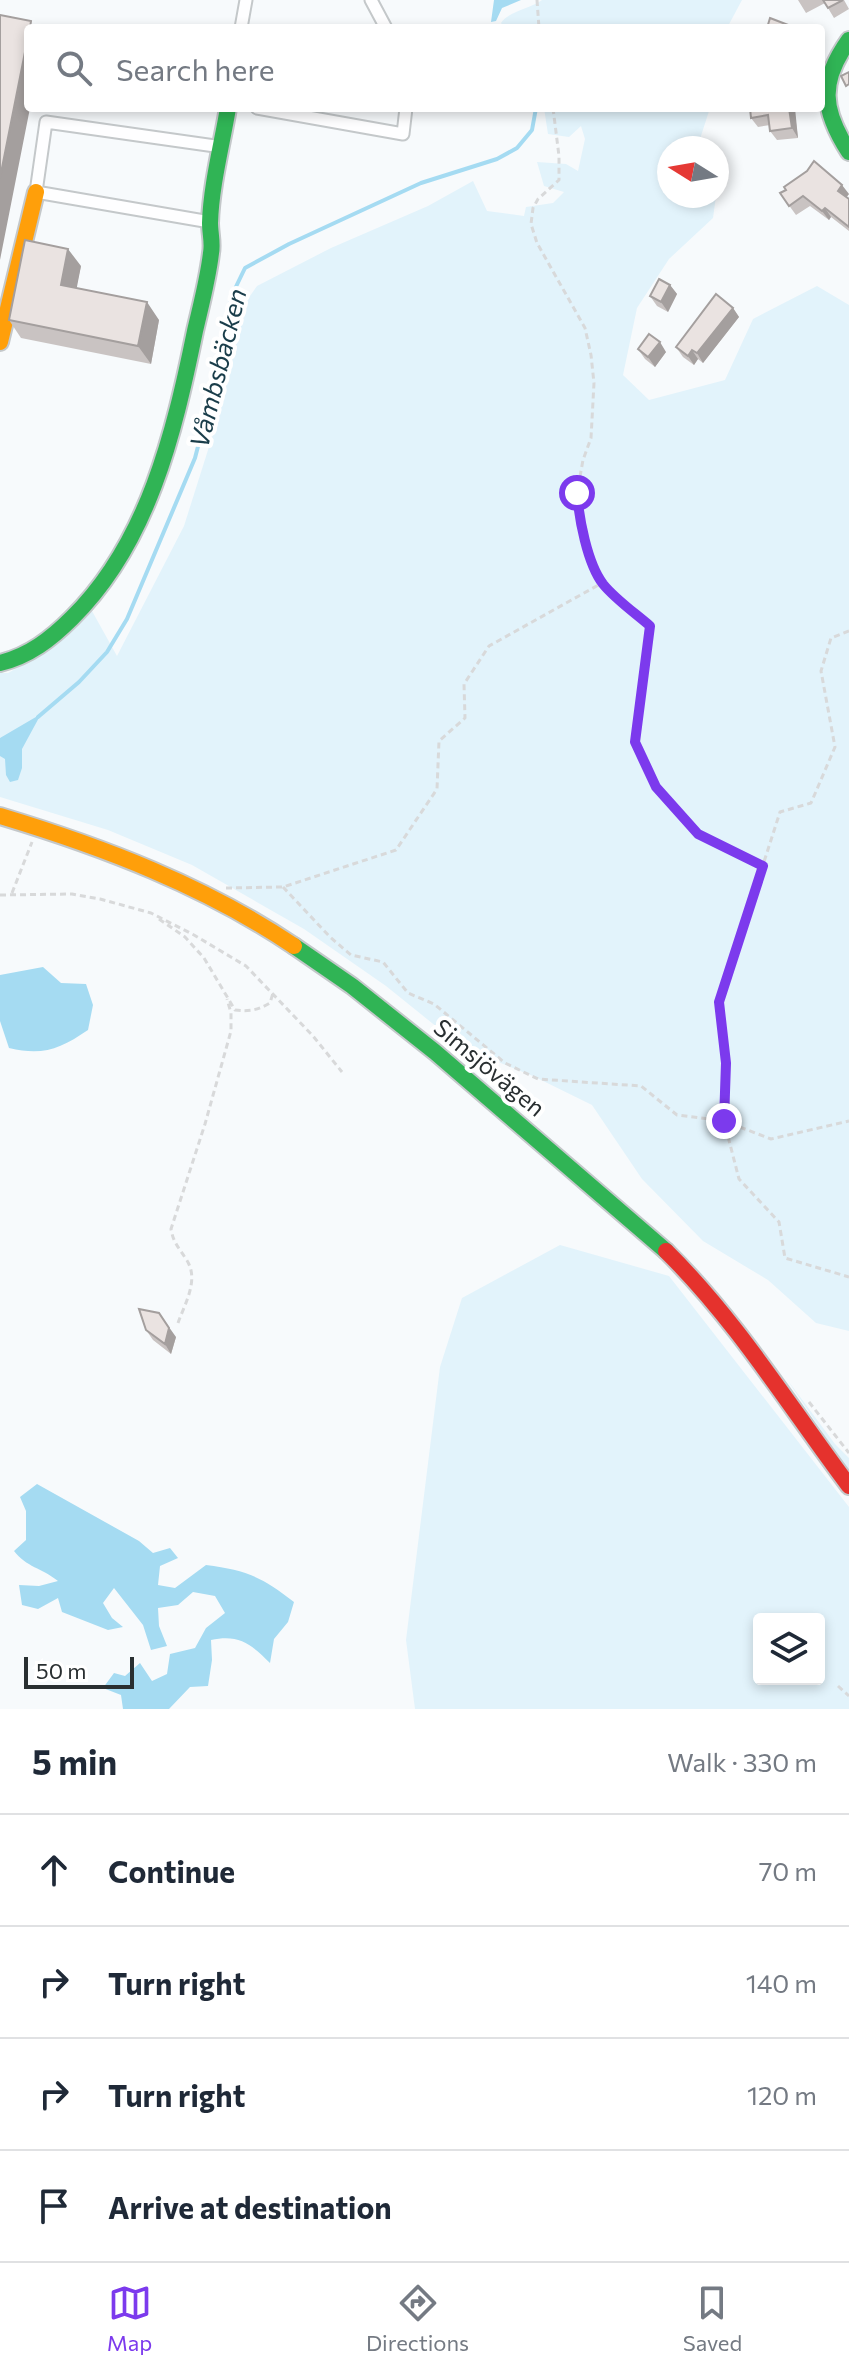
<!DOCTYPE html>
<html lang="en">
<head>
<meta charset="utf-8">
<style>
	:root { --surface:#fff; --page:#f2f2f3; --text:#1f2937; --muted:#747a83; --line:#e0e1e3; --accent:#7c3aed }
	body { margin:0; font-family:Commissioner,sans-serif; background:var(--page); color:var(--text) }
	.controls { position:absolute; right:24px; bottom:24px; display:grid; overflow:hidden; border-radius:8px; box-shadow:0 4px 12px #0003 }
	.controls button { width:72px; height:72px; display:grid; place-items:center; padding:0; border:0; border-bottom:2px solid var(--line); background:var(--surface); color:var(--text); font:40px sans-serif }
	.compass { position:absolute; left:657px; top:136px; width:72px; height:72px; border-radius:50%; background:var(--surface); box-shadow:0 4px 12px #0003; rotate:281deg }
	.scale { position:absolute; left:24px; bottom:20px; width:110px; box-sizing:border-box; padding-left:8px; border:4px solid #292f31; border-top:0; font-size:22px; line-height:28px; white-space:nowrap; color:#292f31; -webkit-text-stroke:6px #fff; paint-order:stroke }
	.stop { position:absolute; width:24px; height:24px; margin:-18px; border:6px solid #7c3aed; border-radius:50%; background:#fff }
	.stop.end { background:#7c3aed; border-color:#fff; box-shadow:0 2px 8px #0008 }
	.list { margin:0; padding:0; list-style:none }
	h2 { display:flex; justify-content:space-between; align-items:center; height:104px; margin:0; padding:0 32px; font-size:34px }
	h2 small { font-size:26px; font-weight:400; color:var(--muted) }
	.list li { display:grid; grid-template-columns:52px 1fr auto; gap:24px; align-items:center; box-sizing:border-box; height:112px; padding:0 32px; border-top:2px solid var(--line) }
	.list b { display:block; font-size:30px; white-space:nowrap }
	.list em { font-size:26px; font-style:normal; color:var(--muted) }
	.icon { flex:none; width:44px; height:44px; fill:none; stroke:currentColor; stroke-width:2; stroke-linecap:round; stroke-linejoin:round }
	.map { position:relative; flex:none; width:849px; height:1709px; overflow:hidden }
	.search { position:absolute; background:var(--surface); box-shadow:0 4px 12px #0003; left:24px; right:24px; top:24px; height:88px; display:flex; align-items:center; gap:20px; box-sizing:border-box; padding:0 28px; border-radius:8px; color:var(--muted); font-size:30px }
	.sheet { height:552px; background:var(--surface) }
	nav { display:flex; justify-content:space-around; align-items:center; box-sizing:border-box; height:112px; border-top:2px solid var(--line); background:var(--surface); font-size:22px; color:var(--muted) }
	nav a { display:grid; justify-items:center; gap:4px }
	nav .on { color:var(--accent) }
	.map>svg:first-child { display:block }
	.green { fill:#e2f3fb; fill-rule:evenodd }
	.water { fill:#a5dbf2 }
	.lines { fill:none; stroke-linecap:round; stroke-linejoin:round }
	.stream { stroke:#a5dbf2; stroke-width:4 }
	.street-casing { stroke:#c4c8ca; stroke-width:15 }
	.fast-casing { stroke:#c4c8ca; stroke-width:20 }
	.slow-casing { stroke:#c4c8ca; stroke-width:20 }
	.jam-casing { stroke:#c4c8ca; stroke-width:20 }
	.path { stroke:#d8d9da; stroke-width:3; stroke-dasharray:6 4; stroke-linecap:butt }
	.street { stroke:#fefeff; stroke-width:11 }
	.fast { stroke:#30b455; stroke-width:16 }
	.slow { stroke:#ff9f0a; stroke-width:16 }
	.jam { stroke:#e5322d; stroke-width:16 }
	.wall { fill:#c9c3c2 }
	.shaded-wall { fill:#a49f9e }
	.building { fill:#eae3e1; stroke:#a49f9e; stroke-width:2 }
	.route { stroke:#7c3aed; stroke-width:10 }
	.labels { text-anchor:middle; dominant-baseline:central; stroke-width:8; stroke-linejoin:round; paint-order:stroke }
	.street-label { font-size:24px; fill:#292f31; stroke:#fff }
	.water-label { font-size:26px; font-style:italic; fill:#1a3d4a; stroke:#fff }
</style>
</head>
<body>
<div class="map">
<svg width="849" height="1709" viewBox="0 0 849 1709">
	<rect width="100%" height="100%" fill="#f7fafc"/>
	<path class="green" d="M542,0H742L727,28H505L501,23C509,11 530,9 542,0Z
		M544,108H710L699,142L701,148H669V196H716L713,218L669,259L637,308L623,375L649,400L725,380L753,319L817,286L849,305V1331L816,1323L768,1280L703,1241L642,1179L592,1105L533,1076L463,1048L386,986L304,929L192,865L108,830L0,797V673H8L53,648L92,611L117,656L184,526L220,412L245,303L257,286L331,248L428,206L473,181L487,211L524,216L526,207L553,203L564,192L544,186L537,162L566,164L578,171L585,139L581,126L569,137L548,134Z
		M560,1245L669,1276L849,1507V1709H415L406,1640L440,1367L462,1298ZM759,1619H819V1679H759Z
		M786,1378L835,1444L849,1458V1472Z"/>
	<path class="water" d="M494,0H521L502,8L496,21L491,22Z
		M41,714L22,749V768L18,780L10,782L6,775L5,759L0,756V738Z
		M43,967L61,983L86,984L93,1005L88,1030C60,1049 43,1056 9,1048L0,1021V975Z
		M37,1484L139,1541L153,1553L170,1548L178,1558L160,1566L158,1585L175,1588L206,1565C246,1570 262,1577 294,1602L288,1622L274,1639L270,1663C251,1644 239,1634 211,1640L212,1660L208,1686L190,1687L169,1709H123L121,1695L103,1688L114,1673L125,1676L140,1663L152,1681L167,1674L170,1654L195,1648L206,1628L225,1613L215,1596L193,1592L178,1605L158,1608L159,1626L167,1646L151,1650L143,1625L114,1588L103,1603L112,1618L123,1627L108,1630L62,1612L58,1598L38,1609L22,1605L19,1585L39,1586L58,1581C42,1568 26,1567 14,1551L26,1540V1511L20,1497Z"/>
	<g class="lines">
		<path class="stream" d="M38,717L79,682L107,652L127,619L195,458L217,373L231,297L245,268L289,244L421,183L497,159L517,148L532,130L536,108"/>
		<defs>
			<path id="street" d="M371,0L386,28
				M241,28L246,0
				M257,108L403,134L406,108
				M210,222L36,192L46,122L222,147"/>
			<path id="fast" d="M849,40C819,82 822,110 849,152
				M0,663C29,656 51,639 72,618C148,543 174,434 195,331C201,305 208,279 211,253C213,243 210,233 210,223C211,186 222,144 228,108
				M294,946L352,986L435,1052L666,1251"/>
			<path id="slow" d="M0,342L36,192
				M0,816C103,847 205,886 294,946"/>
			<path id="jam" d="M666,1251C737,1321 789,1406 849,1486"/>
		</defs>
		<use href="#street" class="street-casing"/>
		<use href="#fast" class="fast-casing"/>
		<use href="#slow" class="slow-casing"/>
		<use href="#jam" class="jam-casing"/>
		<path class="path" d="M537,0L539,28
			M553,108L559,156V180L538,199L533,208L531,224L537,243L585,328L591,355L594,383L591,438L583,460L577,493L579,514L593,562L602,583L650,626L635,742L656,787L698,834L763,866
			M849,631L831,638L821,671L835,747L811,803L780,812L719,1002L726,1063L724,1121L739,1179L779,1222L785,1258L849,1277
			M283,887L330,937L351,955L383,962L408,993L434,1004L505,1063L538,1079L641,1086L677,1115L724,1121L771,1139L849,1121
			M226,888L283,887L396,850L437,789L439,741L465,718L464,684L489,646L602,583
			M12,893L32,842
			M0,895L72,894L100,899L151,913L194,935L246,966L313,1036L342,1072
			M159,919L185,937L204,958L235,1010C249,1012 258,1010 270,1003L273,993
			M178,1323C185,1303 200,1279 186,1259C179,1248 173,1242 171,1229L205,1124L231,1031V1013L227,999
			M809,1402L849,1453
			M838,1686L849,1696"/>
		<use href="#street" class="street"/>
		<use href="#fast" class="fast"/>
		<use href="#slow" class="slow"/>
		<use href="#jam" class="jam"/>
	</g>
	<path class="wall" d="M798,0H844L849,9L834,18L825,3L806,13Z
		M789,108H794L798,138L777,140L770,131V125L758,127L751,118Z
		M786,190L849,194L846,197L849,199V231L831,217L829,220L810,206L796,215L780,193Z
		M81,266L76,288L159,320L151,364L21,338L9,320Z
		M670,285L677,294L668,312L657,306L650,296Z
		M733,308L739,317L703,363L698,359L694,365L683,357L676,347Z
		M638,349L666,352L655,367L645,359Z
		M146,1330L176,1337L171,1354L153,1340Z"/>
	<path class="shaded-wall" d="M28,37V108H30L0,260V178Z
		M789,108H795L798,138L792,128Z
		M842,185L849,194L844,200L838,191Z
		M825,208L831,217L829,220L822,211Z
		M68,249L81,266L74,302L61,285Z
		M670,285L677,294L668,312L661,302Z
		M147,302L159,320L151,364L138,346Z
		M733,308L739,317L703,363L697,353Z
		M660,342L666,352L655,367L648,357Z
		M692,350L698,359L694,365L688,356Z
		M159,1313L176,1337L171,1354L165,1344Z"/>
	<path class="building" d="M823,0H843L828,8Z
		M0,15L31,21L30,28H28V37L0,178Z
		M770,18L796,28H767Z
		M849,72V84L846,86L841,76Z
		M750,108H789L792,128L770,131L768,115L751,118Z
		M814,161L842,185L838,191L849,199V227L825,208L822,211L803,196L789,206L780,193L786,190L784,187L807,171Z
		M25,240L68,249L61,285L147,302L138,346L9,320Z
		M659,279L670,285L661,302L650,296Z
		M716,294L733,308L697,353L692,350L688,356L676,347Z
		M649,334L660,342L648,357L638,349Z
		M139,1309L159,1313L169,1328L165,1344L146,1330Z"/>
	<g class="lines">
		<path class="route" d="M577,493C579,518 587,563 603,584C615,599 635,613 650,626L635,742L656,787L698,834L763,866L719,1002L726,1063L724,1121"/>
	</g>
	<g class="labels">
		<g class="street-label">
			<text transform="translate(490 1067) rotate(40)">Simsjövägen</text>
		</g>
		<g class="water-label">
			<text transform="translate(217 368) rotate(-76)">Våmbsbäcken</text>
		</g>
	</g>
</svg>
<div class="controls">
<button><svg class="icon" aria-label="layers" viewBox="0 0 24 24"><path d="M12 4l9 5-9 5-9-5zM3 14l9 5 9-5"/></svg></button>
</div>
<svg class="compass" viewBox="-18 -18 36 36"><path d="M0-13l5 13h-10z" fill="#e53935"/><path d="M0 13l5-13h-10z" fill="#747a83"/></svg>
<div class="scale">50 m</div>
<div class="stop" style="left:577px;top:493px"></div>
<div class="stop end" style="left:724px;top:1121px"></div>
<div class="search"><svg class="icon" aria-label="search" viewBox="0 0 24 24"><circle cx="10" cy="10" r="6"/><path d="M15 15l6 6"/></svg>Search here</div>
</div>
<section class="sheet">
<h2>5 min<small>Walk · 330 m</small></h2>
<ul class="list">
<li><svg class="icon" aria-label="ahead" viewBox="0 0 24 24"><path d="M12 20V5M6 11l6-6 6 6"/></svg><div><b>Continue</b></div><em>70 m</em></li>
<li><svg class="icon" aria-label="right" viewBox="0 0 24 24"><path d="M7 20v-9h11M14 6l5 5-5 5"/></svg><div><b>Turn right</b></div><em>140 m</em></li>
<li><svg class="icon" aria-label="right" viewBox="0 0 24 24"><path d="M7 20v-9h11M14 6l5 5-5 5"/></svg><div><b>Turn right</b></div><em>120 m</em></li>
<li><svg class="icon" aria-label="arrive" viewBox="0 0 24 24"><path d="M6 21V4h12l-3 4 3 4H6"/></svg><div><b>Arrive at destination</b></div></li>
</ul>
</section>
<nav>
<a class="on"><svg class="icon" aria-label="map" viewBox="0 0 24 24"><path d="M3 6l6-2 6 2 6-2v14l-6 2-6-2-6 2zM9 4v14M15 6v14"/></svg>Map</a>
<a><svg class="icon" aria-label="directions" viewBox="0 0 24 24"><path d="M12 3l9 9-9 9-9-9zM9 14v-3h6M13 9l2 2-2 2"/></svg>Directions</a>
<a><svg class="icon" aria-label="saved" viewBox="0 0 24 24"><path d="M7 4h10v16l-5-4-5 4z"/></svg>Saved</a>
</nav>
</body>
</html>
